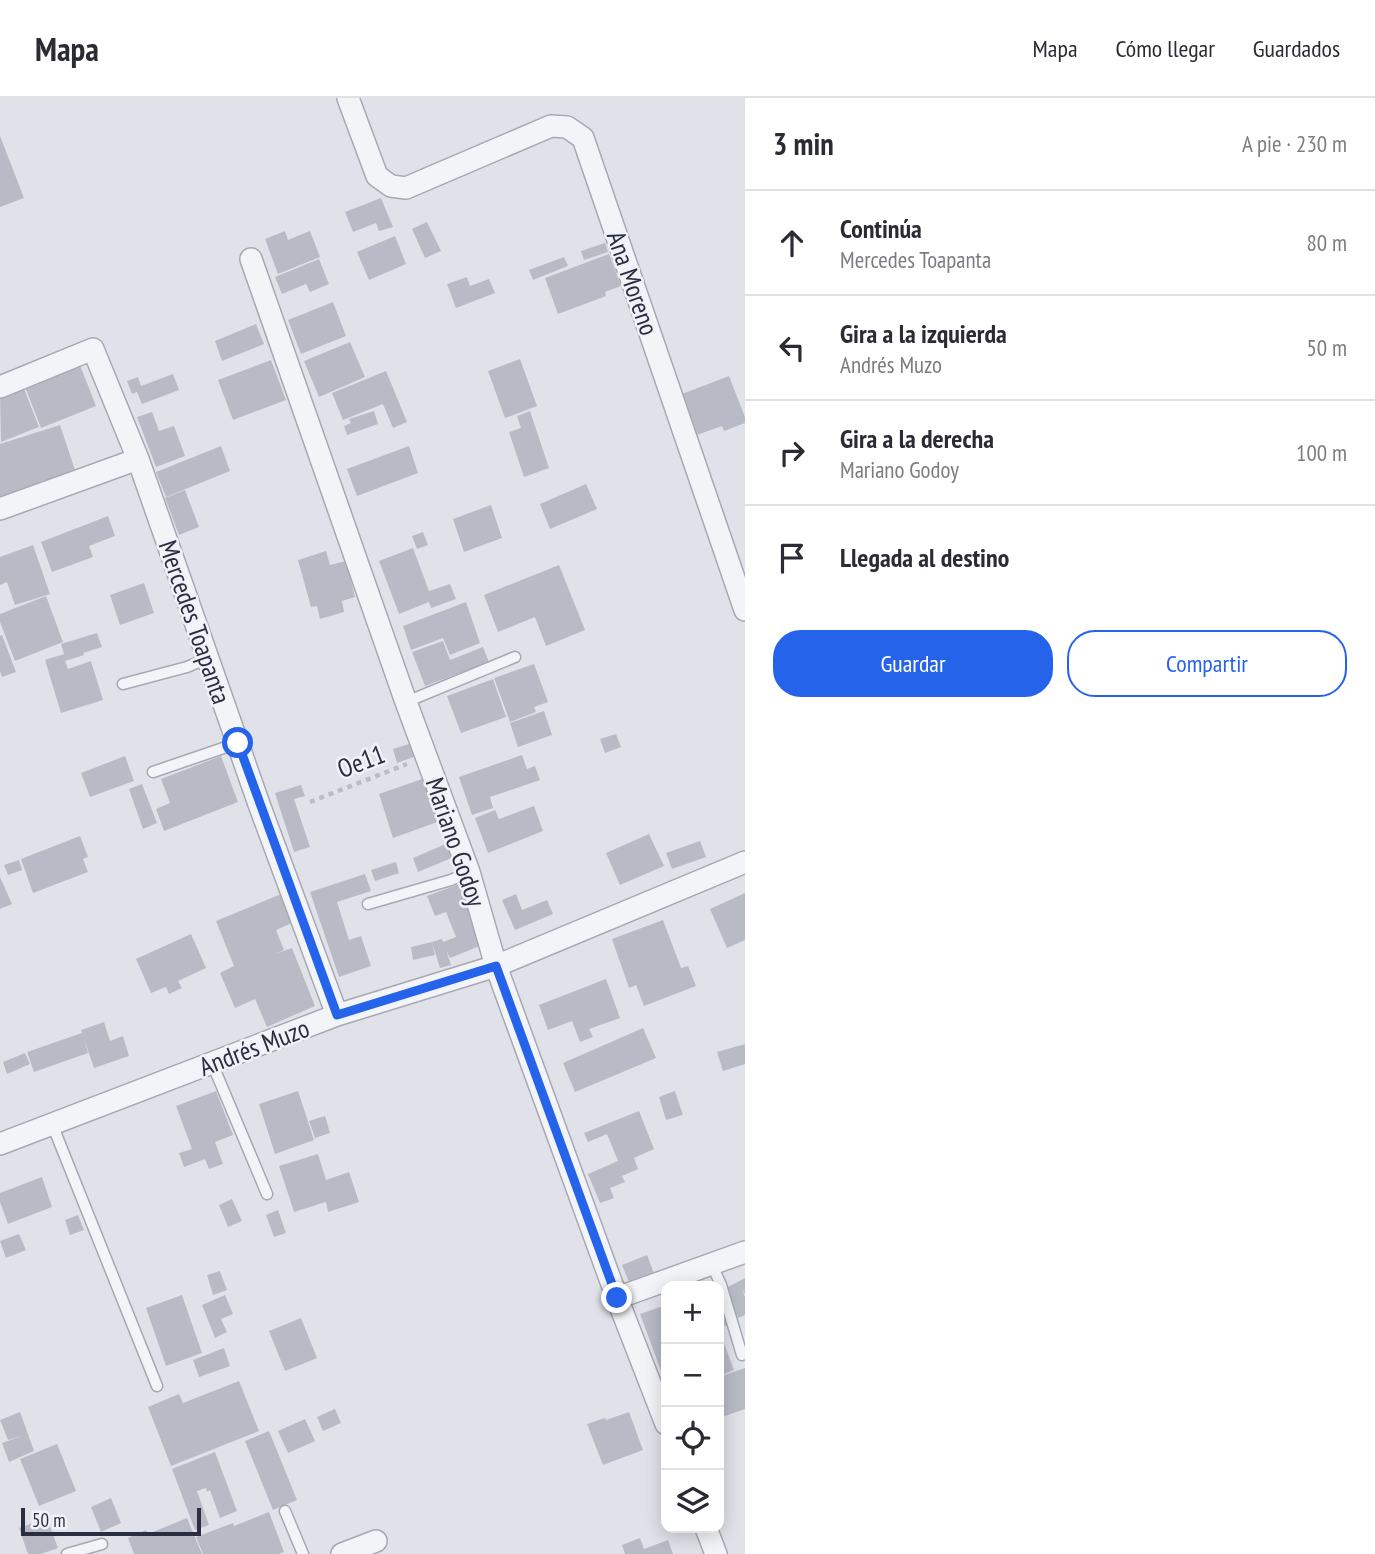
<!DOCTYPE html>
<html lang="es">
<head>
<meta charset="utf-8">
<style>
	:root { --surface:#fff; --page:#f7f7f7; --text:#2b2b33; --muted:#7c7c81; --line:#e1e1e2; --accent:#2563eb }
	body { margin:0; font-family:"PT Sans Narrow",sans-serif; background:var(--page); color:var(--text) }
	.controls { position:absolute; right:21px; bottom:21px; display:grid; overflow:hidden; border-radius:14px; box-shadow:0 4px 18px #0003 }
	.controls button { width:63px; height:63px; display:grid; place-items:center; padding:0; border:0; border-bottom:2px solid var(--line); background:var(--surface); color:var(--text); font:35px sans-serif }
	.scale { position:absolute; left:21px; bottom:18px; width:180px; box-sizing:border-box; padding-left:7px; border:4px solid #292e41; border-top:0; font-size:19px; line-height:24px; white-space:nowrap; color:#292e41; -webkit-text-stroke:5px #f0f2f7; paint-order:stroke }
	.stop { position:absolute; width:21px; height:21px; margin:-16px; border:5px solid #2563eb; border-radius:50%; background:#fff }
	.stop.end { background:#2563eb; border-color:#fff; box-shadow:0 2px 7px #0008 }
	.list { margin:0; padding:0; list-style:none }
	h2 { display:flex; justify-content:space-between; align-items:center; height:91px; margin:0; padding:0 28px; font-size:30px }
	h2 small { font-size:23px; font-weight:400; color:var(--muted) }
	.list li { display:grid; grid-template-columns:46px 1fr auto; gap:21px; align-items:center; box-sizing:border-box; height:105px; padding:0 28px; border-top:2px solid var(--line) }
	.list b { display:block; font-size:26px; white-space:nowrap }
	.list p { margin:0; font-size:23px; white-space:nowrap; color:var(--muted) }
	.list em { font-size:23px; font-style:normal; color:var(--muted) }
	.actions { display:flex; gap:14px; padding:21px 28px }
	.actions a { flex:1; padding:16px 0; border:2px solid var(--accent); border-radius:28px; text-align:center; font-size:24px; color:var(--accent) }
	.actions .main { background:var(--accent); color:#fff }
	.icon { flex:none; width:38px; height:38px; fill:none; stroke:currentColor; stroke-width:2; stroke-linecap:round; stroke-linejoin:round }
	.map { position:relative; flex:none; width:745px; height:1456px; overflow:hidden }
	header { display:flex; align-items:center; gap:42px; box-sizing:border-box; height:98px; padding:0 35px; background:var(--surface); border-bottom:2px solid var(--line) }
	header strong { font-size:33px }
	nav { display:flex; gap:38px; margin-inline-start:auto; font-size:24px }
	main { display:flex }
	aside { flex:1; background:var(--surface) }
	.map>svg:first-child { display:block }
	.building { fill:#b8bbc6 }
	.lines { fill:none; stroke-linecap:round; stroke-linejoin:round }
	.lane-casing { stroke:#a6a8b3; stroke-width:13 }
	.street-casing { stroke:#a6a8b3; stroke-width:24 }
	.path { stroke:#babdc4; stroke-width:4.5; stroke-dasharray:5 5; stroke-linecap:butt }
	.lane { stroke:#f3f4f7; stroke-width:10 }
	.street { stroke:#f3f4f7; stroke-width:21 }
	.route { stroke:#2563eb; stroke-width:9 }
	.labels { text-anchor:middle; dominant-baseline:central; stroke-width:5; stroke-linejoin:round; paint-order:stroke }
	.street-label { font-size:26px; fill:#292e41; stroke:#f0f2f7 }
</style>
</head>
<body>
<header>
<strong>Mapa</strong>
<nav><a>Mapa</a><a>Cómo llegar</a><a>Guardados</a></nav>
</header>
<main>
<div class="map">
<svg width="745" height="1456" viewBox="0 0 745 1456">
	<rect width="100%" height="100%" fill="#e1e2e9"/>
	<path class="building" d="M0,38L24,100L0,109Z
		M381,100L393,129L379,133L376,125L353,134L345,114Z
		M427,124L441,153L425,160L412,131Z
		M285,133L288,142L310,133L320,159L278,176L265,141Z
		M395,138L406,166L369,182L357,154Z
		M605,145L608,154L584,162L581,153Z
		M609,156L621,188L605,194L606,198L558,216L545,180Z
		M564,159L568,168L533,182L529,172Z
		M319,161L329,186L310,194L306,186L282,196L275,179Z
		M467,179L470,188L489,181L495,195L456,210L447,186Z
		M333,204L346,238L301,256L288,222Z
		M256,226L264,246L222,263L215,243Z
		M350,244L365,279L319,299L304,263Z
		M520,261L537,308L505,320L488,273Z
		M271,262L286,302L233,322L218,282Z
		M80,267L96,308L41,330L25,289Z
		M386,273L407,324L393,330L383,306L343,322L332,295Z
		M173,276L179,292L142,306L137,294L132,296L127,283L138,279L141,288Z
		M729,278L745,319V325L724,333L722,328L697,337L682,296Z
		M23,288L39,329L1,344L0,297Z
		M374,313L378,326L347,337L344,328L351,325L349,321Z
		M530,313L549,370L524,379L509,334L521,330L517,318Z
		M152,314L159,333L174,328L185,358L156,369L137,319Z
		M60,327L76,375L0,400V346Z
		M221,348L230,373L166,399L156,374Z
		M409,348L418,375L357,398L347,371Z
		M586,386L597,411L550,431L540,406Z
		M185,392L199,429L179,437L165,400Z
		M491,407L502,440L464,454L453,421Z
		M108,418L115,438L89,448L93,459L52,474L41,444Z
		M423,434L428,447L417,451L412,438Z
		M33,447L50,496L15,507L7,484L0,487V459Z
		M413,450L429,493L450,486L456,501L431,510L429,504L399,516L379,463Z
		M326,453L330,467L346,463L355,499L342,503L344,514L320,521L317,508L311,509L298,462Z
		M559,467L585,532L546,548L535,519L498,534L484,497Z
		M144,485L154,515L120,527L110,497Z
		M46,498L63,544L15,563L0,524V516Z
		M466,504L480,545L450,557L443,540L411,552L403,528Z
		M97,535L102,549L83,555L84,557L65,563L68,571L91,563L103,602L61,615L45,562L64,556L61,546Z
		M2,537L16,574L2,579L0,573V538Z
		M443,543L450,562L483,549L489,564L425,588L412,554Z
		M534,566L548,604L534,609L536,614L510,624L494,580Z
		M493,581L506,619L461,635L447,598Z
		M544,613L552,637L518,649L510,625Z
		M616,636L621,649L605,655L600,641Z
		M415,644L419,657L397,665L393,651Z
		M522,657L527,671L535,668L540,682L490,699L493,710L472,717L459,679Z
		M125,658L134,683L90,699L81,675Z
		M221,658L238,704L164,733L156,711L170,705L161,681Z
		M425,680L440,723L393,740L379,696Z
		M142,686L157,725L143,731L129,691Z
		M301,687L305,698L294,701L310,749L294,754L275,695Z
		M534,708L543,733L488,755L475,720L495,712L499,721Z
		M649,736L664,768L620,787L606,755Z
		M80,738L88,759L83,761L88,774L33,795L21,761Z
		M700,743L706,759L672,771L666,755Z
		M448,745L454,759L418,774L413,760Z
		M19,762L22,772L8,777L4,767Z
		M396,764L399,775L375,783L371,772Z
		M365,776L371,793L337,804L349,842L361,838L371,868L339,879L310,794Z
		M0,779L12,806L0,811Z
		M462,785L485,846L450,860L446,852L451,867L440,870L432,844L442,841L443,844L456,839L446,814L435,818L427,798Z
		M745,795V842L727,850L710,811Z
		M281,796L292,825L276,832L284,852L275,856L292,850L315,908L267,929L255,901L235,910L220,875L234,868L216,823Z
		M516,796L522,812L547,802L553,816L515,832L502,802Z
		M663,822L681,870L688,868L696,888L644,908L636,887L629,890L612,841Z
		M191,836L206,870L178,883L182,890L169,896L166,889L151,895L136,861Z
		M432,844L435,857L413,862L411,849Z
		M606,881L620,920L589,931L593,939L580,944L572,923L548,932L539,907Z
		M104,924L110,943L123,938L129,958L94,970L84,941L88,955L34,974L27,954L82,935L81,932Z
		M643,930L656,960L575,994L563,965Z
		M745,946V966L723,973L717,954Z
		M25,955L30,966L7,976L3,964Z
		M216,993L233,1037L215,1044L223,1066L209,1071L205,1061L184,1069L179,1055L192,1051L176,1008Z
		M298,993L314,1042L275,1056L259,1006Z
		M675,993L683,1017L666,1022L659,999Z
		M639,1013L654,1051L634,1060L638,1071L622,1078L625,1084L610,1090L614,1100L600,1105L588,1076L618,1063L607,1036L588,1044L584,1035Z
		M325,1018L330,1035L315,1040L309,1023Z
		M318,1056L326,1082L349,1074L359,1104L328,1114L326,1104L294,1114L279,1068Z
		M42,1079L52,1109L8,1126L0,1104V1095Z
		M232,1101L242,1123L228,1129L219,1107Z
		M278,1112L286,1135L274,1139L266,1117Z
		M78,1117L84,1132L70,1137L65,1122Z
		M19,1136L26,1152L6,1160L0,1143Z
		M647,1157L655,1178L631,1189L622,1167Z
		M220,1173L227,1192L213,1197L207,1177Z
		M745,1180V1196L742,1191L745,1199V1217L738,1220L726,1190Z
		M182,1197L202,1255L166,1268L146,1210Z
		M225,1197L233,1216L221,1221L227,1234L215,1240L202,1207Z
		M719,1201L729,1226L719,1230Z
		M666,1207V1271L661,1273L640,1216Z
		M301,1220L317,1260L285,1273L269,1233Z
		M719,1232L734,1272L719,1278Z
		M224,1250L230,1268L199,1279L193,1262Z
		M745,1270V1311L719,1320V1279Z
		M239,1283L259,1333L171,1368L148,1309L179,1296L183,1305Z
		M335,1311L341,1325L323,1333L317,1319Z
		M20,1314L34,1353L9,1364L2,1345L24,1337L8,1342L0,1322Z
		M629,1314L643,1352L603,1367L587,1326L605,1320L606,1322Z
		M305,1321L315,1343L288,1355L278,1333Z
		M269,1333L297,1402L273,1412L245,1343Z
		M57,1346L76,1393L39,1408L20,1361Z
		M215,1354L237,1413L220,1420L210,1392L207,1394L206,1390L197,1393L209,1427L195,1432L172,1371Z
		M111,1400L121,1425L101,1434L91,1409Z
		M269,1414L284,1454L278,1456H203L196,1439L233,1425L234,1428Z
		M47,1420L58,1450L41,1456H28L19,1430Z
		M187,1420L202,1456H134L128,1440L146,1432L148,1436Z
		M640,1440L644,1451L668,1442L673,1456H625L622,1447Z"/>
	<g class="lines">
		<defs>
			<path id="lane" d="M123,586L187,569L208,560
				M406,604L515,559
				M153,674L238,645
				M368,806L451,782L469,774
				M212,965L267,1096
				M52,1026L157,1288
				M712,1167L721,1187L742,1257
				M285,1413L303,1456
				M67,1456L102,1446"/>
			<path id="street" d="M348,0L377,78L391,88L406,90L551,28L567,29L583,40L745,512
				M251,161L406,604L469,774L496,868L617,1200L666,1326
				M0,289L93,251L138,361L260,709L337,917
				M0,411L138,361
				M0,1046L337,917L496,868L745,764
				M617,1200L745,1154
				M706,1430L716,1456
				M342,1456L376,1443"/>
		</defs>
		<use href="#lane" class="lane-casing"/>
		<use href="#street" class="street-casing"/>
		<path class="path" d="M310,704L407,666"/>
		<use href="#lane" class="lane"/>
		<use href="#street" class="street"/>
	</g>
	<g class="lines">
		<path class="route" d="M238,645L337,917L496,868L617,1200"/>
	</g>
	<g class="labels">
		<g class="street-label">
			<text transform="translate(633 185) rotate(71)">Ana Moreno</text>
			<text transform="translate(195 524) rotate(71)">Mercedes Toapanta</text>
			<text transform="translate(361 663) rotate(-21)">Oe11</text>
			<text transform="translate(456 744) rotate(71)">Mariano Godoy</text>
			<text transform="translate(254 949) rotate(-21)">Andrés Muzo</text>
		</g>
	</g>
</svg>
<div class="controls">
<button>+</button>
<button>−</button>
<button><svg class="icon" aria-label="locate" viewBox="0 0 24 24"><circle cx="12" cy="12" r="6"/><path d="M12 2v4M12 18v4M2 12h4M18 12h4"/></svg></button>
<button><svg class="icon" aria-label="layers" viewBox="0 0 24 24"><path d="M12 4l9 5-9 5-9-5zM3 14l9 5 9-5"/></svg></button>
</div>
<div class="scale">50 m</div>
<div class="stop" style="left:238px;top:645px"></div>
<div class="stop end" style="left:617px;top:1200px"></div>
</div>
<aside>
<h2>3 min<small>A pie · 230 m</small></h2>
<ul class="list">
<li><svg class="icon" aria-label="ahead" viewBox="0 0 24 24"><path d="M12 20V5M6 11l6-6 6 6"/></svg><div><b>Continúa</b><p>Mercedes Toapanta</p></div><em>80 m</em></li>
<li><svg class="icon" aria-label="left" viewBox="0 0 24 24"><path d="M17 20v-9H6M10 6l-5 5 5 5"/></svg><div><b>Gira a la izquierda</b><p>Andrés Muzo</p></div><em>50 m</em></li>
<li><svg class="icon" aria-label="right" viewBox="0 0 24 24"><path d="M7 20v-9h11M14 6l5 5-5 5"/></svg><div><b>Gira a la derecha</b><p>Mariano Godoy</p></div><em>100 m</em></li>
<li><svg class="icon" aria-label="arrive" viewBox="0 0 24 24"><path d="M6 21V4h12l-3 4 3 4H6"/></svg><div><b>Llegada al destino</b></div></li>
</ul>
<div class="actions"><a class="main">Guardar</a><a>Compartir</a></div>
</aside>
</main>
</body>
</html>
